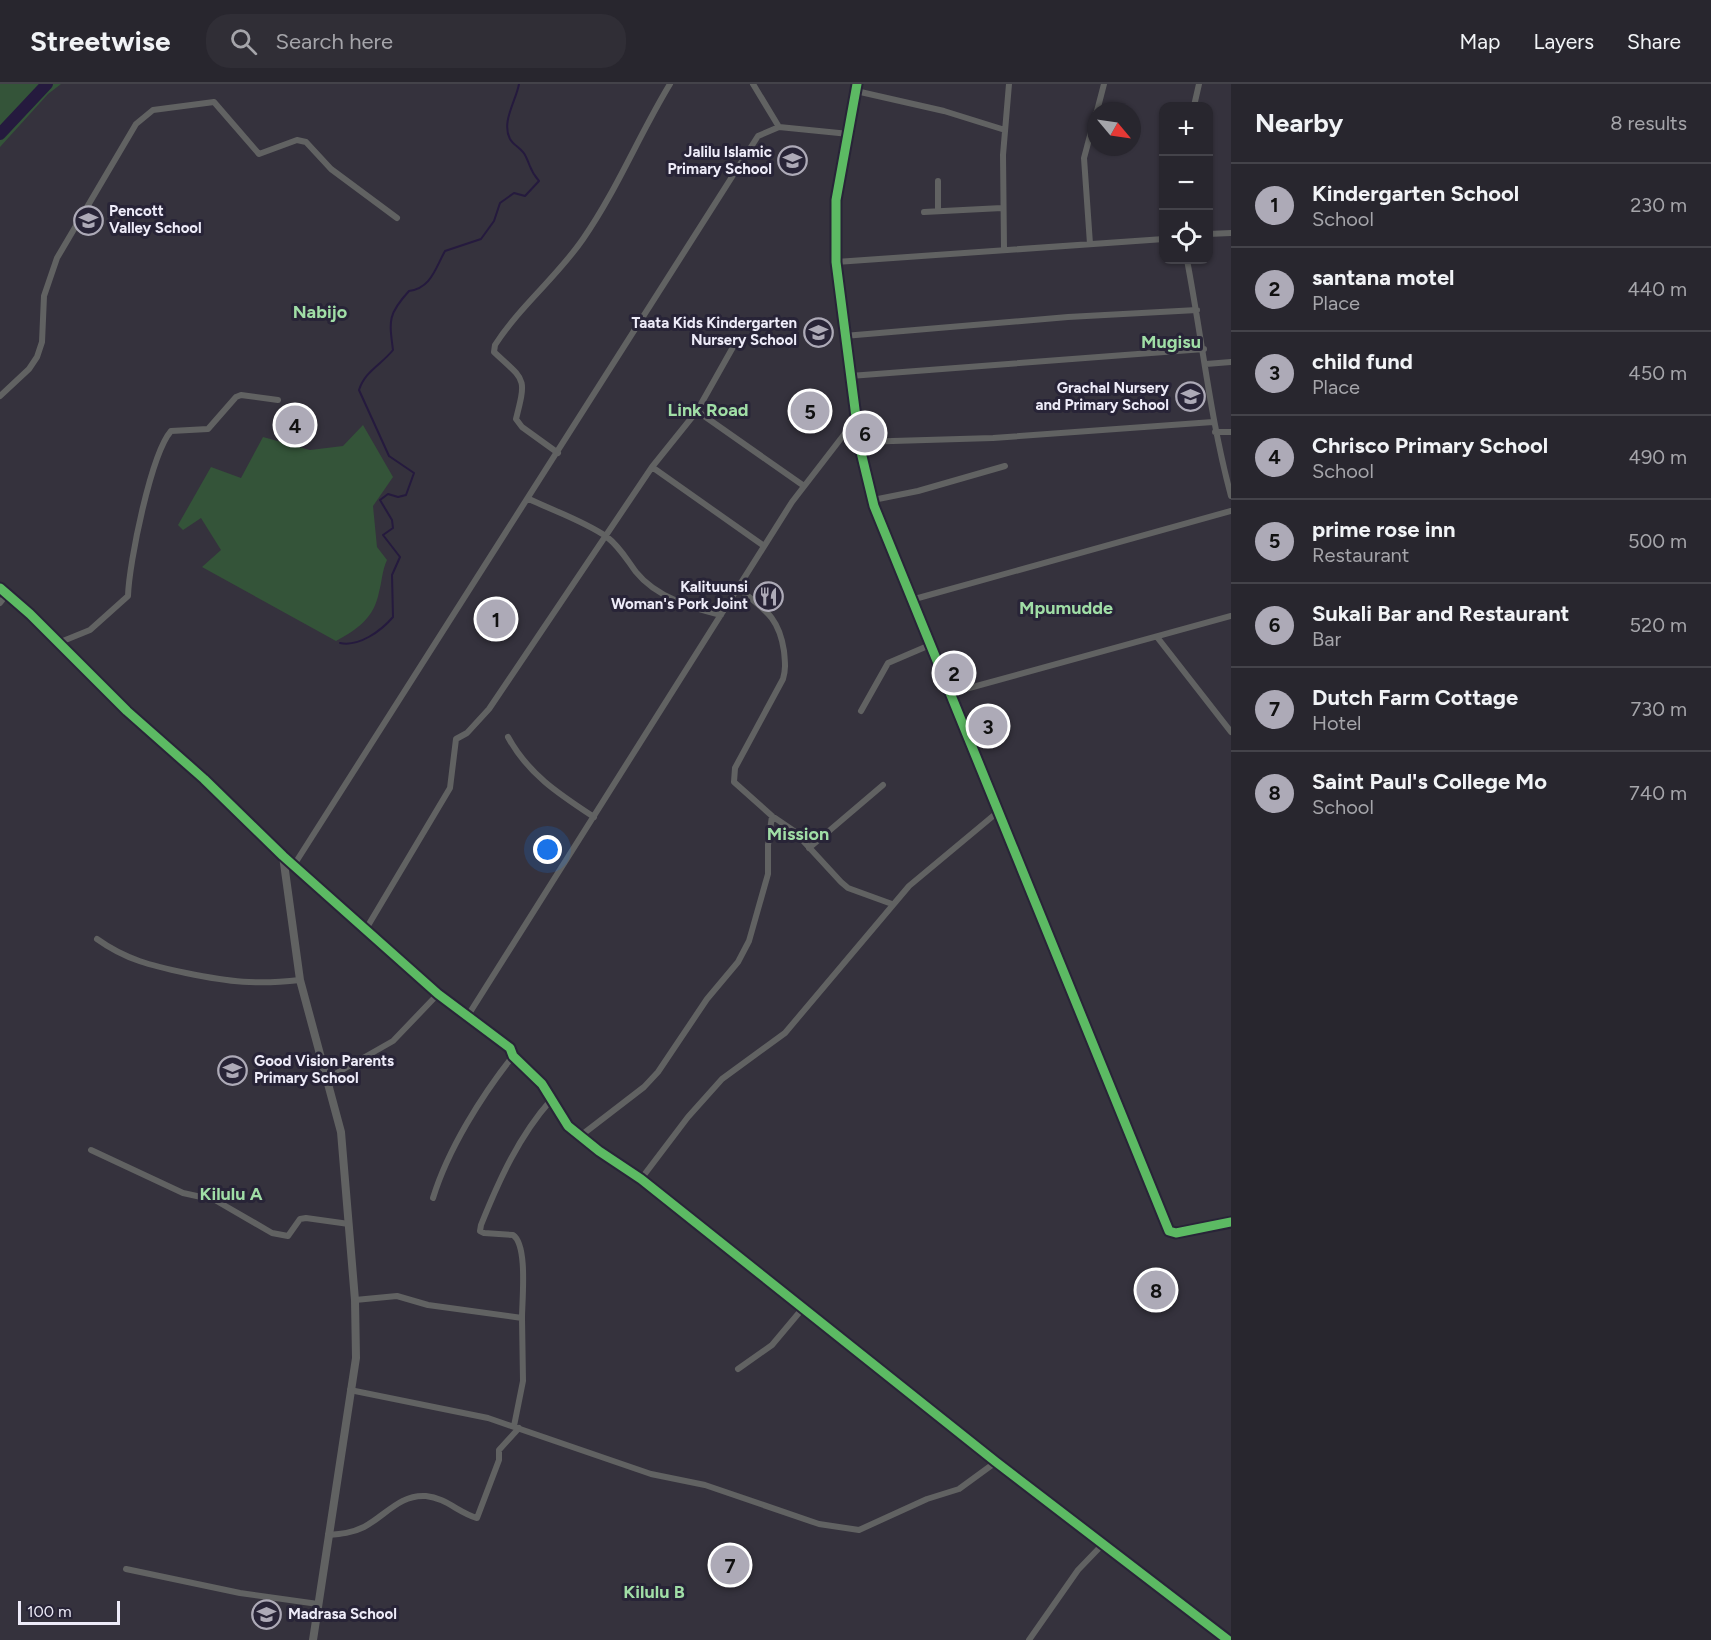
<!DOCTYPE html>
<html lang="en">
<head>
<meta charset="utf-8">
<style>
	:root { --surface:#28262e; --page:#302e36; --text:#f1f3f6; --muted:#a5a5aa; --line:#44434a; --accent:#adaab7 }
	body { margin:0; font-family:Figtree,sans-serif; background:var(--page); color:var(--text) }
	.controls { position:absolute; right:18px; top:18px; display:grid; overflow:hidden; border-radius:12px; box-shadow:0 2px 4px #0004 }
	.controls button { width:54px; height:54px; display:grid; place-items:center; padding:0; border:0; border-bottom:2px solid var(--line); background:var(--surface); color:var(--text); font:30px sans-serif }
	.compass { position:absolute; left:1087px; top:18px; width:54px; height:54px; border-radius:50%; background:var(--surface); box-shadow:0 2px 4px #0004; rotate:119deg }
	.scale { position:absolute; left:18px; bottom:15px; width:102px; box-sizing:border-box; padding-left:6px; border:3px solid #edebf8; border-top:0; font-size:16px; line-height:21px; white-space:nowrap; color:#edebf8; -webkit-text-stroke:4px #282437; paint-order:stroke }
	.you { position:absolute; left:548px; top:766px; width:21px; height:21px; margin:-15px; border:4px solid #fff; border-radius:50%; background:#1a73e8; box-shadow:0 0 0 9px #1a73e833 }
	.badge { display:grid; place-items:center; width:39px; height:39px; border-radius:50%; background:var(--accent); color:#111; font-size:20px; font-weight:700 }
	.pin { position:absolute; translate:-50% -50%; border:3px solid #fff; box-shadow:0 2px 6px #0006 }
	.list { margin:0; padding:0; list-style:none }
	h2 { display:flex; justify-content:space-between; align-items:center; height:78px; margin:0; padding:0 24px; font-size:26px }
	h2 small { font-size:20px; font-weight:400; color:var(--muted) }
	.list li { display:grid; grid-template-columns:39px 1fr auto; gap:18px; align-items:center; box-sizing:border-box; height:84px; padding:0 24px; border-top:2px solid var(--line) }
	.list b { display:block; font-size:22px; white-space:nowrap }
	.list p { margin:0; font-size:20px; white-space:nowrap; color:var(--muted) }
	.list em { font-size:20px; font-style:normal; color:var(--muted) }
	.icon { flex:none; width:33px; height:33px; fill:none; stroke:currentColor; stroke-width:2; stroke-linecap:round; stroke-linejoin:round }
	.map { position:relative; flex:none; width:1231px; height:1556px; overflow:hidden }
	header { display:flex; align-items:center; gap:36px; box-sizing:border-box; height:84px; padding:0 30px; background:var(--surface); border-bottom:2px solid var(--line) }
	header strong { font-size:28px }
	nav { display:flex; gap:33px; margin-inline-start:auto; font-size:21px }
	.search { width:420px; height:54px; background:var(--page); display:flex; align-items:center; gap:15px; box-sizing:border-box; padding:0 21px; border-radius:24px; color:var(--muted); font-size:22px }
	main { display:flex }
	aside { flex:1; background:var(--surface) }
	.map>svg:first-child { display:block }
	.green { fill:#345439 }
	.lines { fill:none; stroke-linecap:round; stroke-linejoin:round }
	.stream { stroke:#251a3e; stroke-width:2 }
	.river { stroke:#251a3e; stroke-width:12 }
	.minor { stroke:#616262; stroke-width:6 }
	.tertiary { stroke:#616262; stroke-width:8 }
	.cycleway-casing { stroke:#282437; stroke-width:13 }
	.cycleway { stroke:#5cba63; stroke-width:9 }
	.labels { text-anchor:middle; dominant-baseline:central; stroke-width:6; stroke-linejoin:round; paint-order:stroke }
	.poi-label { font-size:15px; font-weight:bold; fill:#edebf8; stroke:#282437; text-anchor:end }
	.quarter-label { font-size:18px; font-weight:bold; fill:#a0dea6; stroke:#282437 }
</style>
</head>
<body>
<header>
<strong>Streetwise</strong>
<div class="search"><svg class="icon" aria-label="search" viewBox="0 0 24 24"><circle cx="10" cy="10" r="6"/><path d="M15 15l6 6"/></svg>Search here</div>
<nav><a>Map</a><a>Layers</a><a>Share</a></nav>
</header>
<main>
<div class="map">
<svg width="1231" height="1556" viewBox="0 0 1231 1556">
	<rect width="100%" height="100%" fill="#35323d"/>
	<path class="green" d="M0,0H61L48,10L0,63Z
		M363,341L393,393L373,422L377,463L387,476C382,487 382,497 379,508C374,534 358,545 336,557L202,483L221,466L201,434L183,446L178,441L211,383L241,394L263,353L310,366L343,362Z"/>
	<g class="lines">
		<path class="stream" d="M340,559C359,563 381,547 393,533L392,491L400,473L383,451L393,444L392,436L380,416L388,410L398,413L406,411L414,389L389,372L359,306C365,287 381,281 393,266C389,236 388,230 409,207C431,204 435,185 445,167L481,155L494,137L500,119L514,109L525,112L539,97C530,87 531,83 526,73C523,65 514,62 510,55C501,38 516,17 519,0"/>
		<path class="river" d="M0,50L47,0"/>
		<path class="minor" d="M753,0L779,43
			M857,0L836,116V178L860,364L874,422L1169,1147L1176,1149L1231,1138
			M856,7L944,27L1005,46
			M1194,22L1199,0
			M1097,27L1104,0
			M938,127V97
			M924,128L1002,124
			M1208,150L1231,149
			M1090,160L1084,74L1096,29
			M1004,164L1003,71L1009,0
			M1187,176C1202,254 1210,334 1231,412
			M836,178L1164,155
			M844,252L1068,233L1197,226
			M737,256L697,327L804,402
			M1206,280L1231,278
			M850,292L1204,265
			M0,312L29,285L37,273L42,258L44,212L57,174L136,40L153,26L214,18L259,70L297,56L306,58L331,85L397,134
			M697,327L652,383L764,462
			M1215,348H1231
			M859,358L993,354L1213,338
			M558,369L522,343L516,335C527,292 525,297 494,268L495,261C520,222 557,193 583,155C617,106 639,51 670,0
			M529,415C554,427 584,437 607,453C620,463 627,476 636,488C656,513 692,524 721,531
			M873,416L918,407L1005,382
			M739,505C765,526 779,533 784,567C785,578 786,585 783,595L735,684L734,698L772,732L794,747L841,798L848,804L892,820
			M911,516L1231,427
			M0,519L7,510
			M1157,553L1231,648
			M58,559L90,546L128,512C129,479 151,370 171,347L208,345L236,313L241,311L278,316
			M951,609L1231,532
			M861,627L888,579L930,561
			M508,653C528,690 559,710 594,733
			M809,764L883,701
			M283,772L438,910L510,964L513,972L542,1000L568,1042L599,1067L641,1095L996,1378L1228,1556
			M294,781L758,52L779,43L849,50
			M366,845L450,704L456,655L467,649L489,625L652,383
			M97,855C126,876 153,882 186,889C230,898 256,901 300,896
			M467,933L792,418L856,335
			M328,994L393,957L438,910
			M579,1053L644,1003L658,988L707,915L738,878L749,857L768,790V761L772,732
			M91,1066L183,1109L215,1116L272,1149L288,1152L300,1135L306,1134L349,1140
			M641,1095L688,1033L722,995L785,949L909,802L999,727
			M433,1114C448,1065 482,1011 513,972
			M355,1216L397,1212L428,1221L522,1234L523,1297L514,1342
			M522,1234C522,1216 528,1161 513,1151L484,1149L480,1147L481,1141C499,1096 519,1052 551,1016
			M738,1285L772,1261L803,1224
			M350,1306L488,1334L651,1390L705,1401L819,1440L859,1446L927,1415L959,1405L996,1378
			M328,1451C341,1450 352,1449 364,1443C385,1432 400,1410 426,1412C446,1414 459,1429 477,1434L499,1376V1366L519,1344
			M126,1485L240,1509L318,1520
			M1029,1556L1078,1486L1104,1459"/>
		<path class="tertiary" d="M0,504L30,530L127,627L204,695L283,772L300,896L341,1048L355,1216L356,1274L313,1556"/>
		<defs>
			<path id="cycleway" d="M857,0L836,116V178L860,364L874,422L1169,1147L1176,1149L1231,1138
				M0,504L30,530L127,627L204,695L283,772L438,910L510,964L513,972L542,1000L568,1042L599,1067L641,1095L996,1378L1228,1556"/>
		</defs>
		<use href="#cycleway" class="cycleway-casing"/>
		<use href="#cycleway" class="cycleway"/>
	</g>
	<defs>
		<symbol id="school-ring" viewBox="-11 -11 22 22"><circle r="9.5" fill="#282437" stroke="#adaab7" stroke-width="1.5"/><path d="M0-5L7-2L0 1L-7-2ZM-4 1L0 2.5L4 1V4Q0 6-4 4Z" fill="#adaab7"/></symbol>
		<symbol id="restaurant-ring" viewBox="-11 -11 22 22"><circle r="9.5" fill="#282437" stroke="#adaab7" stroke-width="1.5"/><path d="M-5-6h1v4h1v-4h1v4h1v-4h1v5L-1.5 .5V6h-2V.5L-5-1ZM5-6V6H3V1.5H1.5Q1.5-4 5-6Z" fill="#adaab7"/></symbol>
	</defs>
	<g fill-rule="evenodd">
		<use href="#school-ring" x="776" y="60" width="33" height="33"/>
		<use href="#school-ring" x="72" y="120" width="33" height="33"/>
		<use href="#school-ring" x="802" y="232" width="33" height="33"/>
		<use href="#school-ring" x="1174" y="296" width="33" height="33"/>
		<use href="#restaurant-ring" x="752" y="496" width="33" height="33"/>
		<use href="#school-ring" x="216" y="970" width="33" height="33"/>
		<use href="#school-ring" x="250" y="1514" width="33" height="33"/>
	</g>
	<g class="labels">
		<g class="poi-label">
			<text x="772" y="68">Jalilu Islamic<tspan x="772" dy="17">Primary School</tspan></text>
			<text x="109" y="127" text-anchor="start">Pencott<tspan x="109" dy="17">Valley School</tspan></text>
			<text x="797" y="239">Taata Kids Kindergarten<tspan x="797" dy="17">Nursery School</tspan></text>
			<text x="1169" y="304">Grachal Nursery<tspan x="1169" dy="17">and Primary School</tspan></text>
			<text x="748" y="503">Kalituunsi<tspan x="748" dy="17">Woman's Pork Joint</tspan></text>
			<text x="254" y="977" text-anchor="start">Good Vision Parents<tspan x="254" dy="17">Primary School</tspan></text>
			<text x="288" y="1530" text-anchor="start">Madrasa School</text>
		</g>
		<g class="quarter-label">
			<text x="320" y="228">Nabijo</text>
			<text x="1171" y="258">Mugisu</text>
			<text x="708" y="326">Link Road</text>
			<text x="1066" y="524">Mpumudde</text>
			<text x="798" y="750">Mission</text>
			<text x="231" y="1110">Kilulu A</text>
			<text x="654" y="1508">Kilulu B</text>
		</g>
	</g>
</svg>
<div class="controls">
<button>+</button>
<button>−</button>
<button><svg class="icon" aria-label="locate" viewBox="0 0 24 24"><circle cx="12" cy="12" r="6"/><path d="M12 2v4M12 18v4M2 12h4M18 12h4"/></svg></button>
</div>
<svg class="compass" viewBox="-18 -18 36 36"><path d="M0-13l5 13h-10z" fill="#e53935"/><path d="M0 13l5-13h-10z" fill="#a5a5aa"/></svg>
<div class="scale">100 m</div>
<div class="you"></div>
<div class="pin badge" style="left:496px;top:535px">1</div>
<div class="pin badge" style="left:954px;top:589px">2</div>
<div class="pin badge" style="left:988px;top:642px">3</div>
<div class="pin badge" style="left:295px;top:341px">4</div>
<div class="pin badge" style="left:810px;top:327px">5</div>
<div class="pin badge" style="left:865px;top:349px">6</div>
<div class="pin badge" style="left:730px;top:1481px">7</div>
<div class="pin badge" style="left:1156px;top:1206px">8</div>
</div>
<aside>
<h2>Nearby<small>8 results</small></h2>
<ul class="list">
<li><span class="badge">1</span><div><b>Kindergarten School</b><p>School</p></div><em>230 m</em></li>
<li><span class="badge">2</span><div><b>santana motel</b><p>Place</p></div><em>440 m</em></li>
<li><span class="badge">3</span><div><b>child fund</b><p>Place</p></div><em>450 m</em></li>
<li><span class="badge">4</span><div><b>Chrisco Primary School</b><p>School</p></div><em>490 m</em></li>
<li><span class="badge">5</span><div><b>prime rose inn</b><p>Restaurant</p></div><em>500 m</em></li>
<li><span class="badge">6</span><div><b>Sukali Bar and Restaurant</b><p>Bar</p></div><em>520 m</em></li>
<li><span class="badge">7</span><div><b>Dutch Farm Cottage</b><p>Hotel</p></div><em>730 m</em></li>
<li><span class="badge">8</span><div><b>Saint Paul's College Mo</b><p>School</p></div><em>740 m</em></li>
</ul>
</aside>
</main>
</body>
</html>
